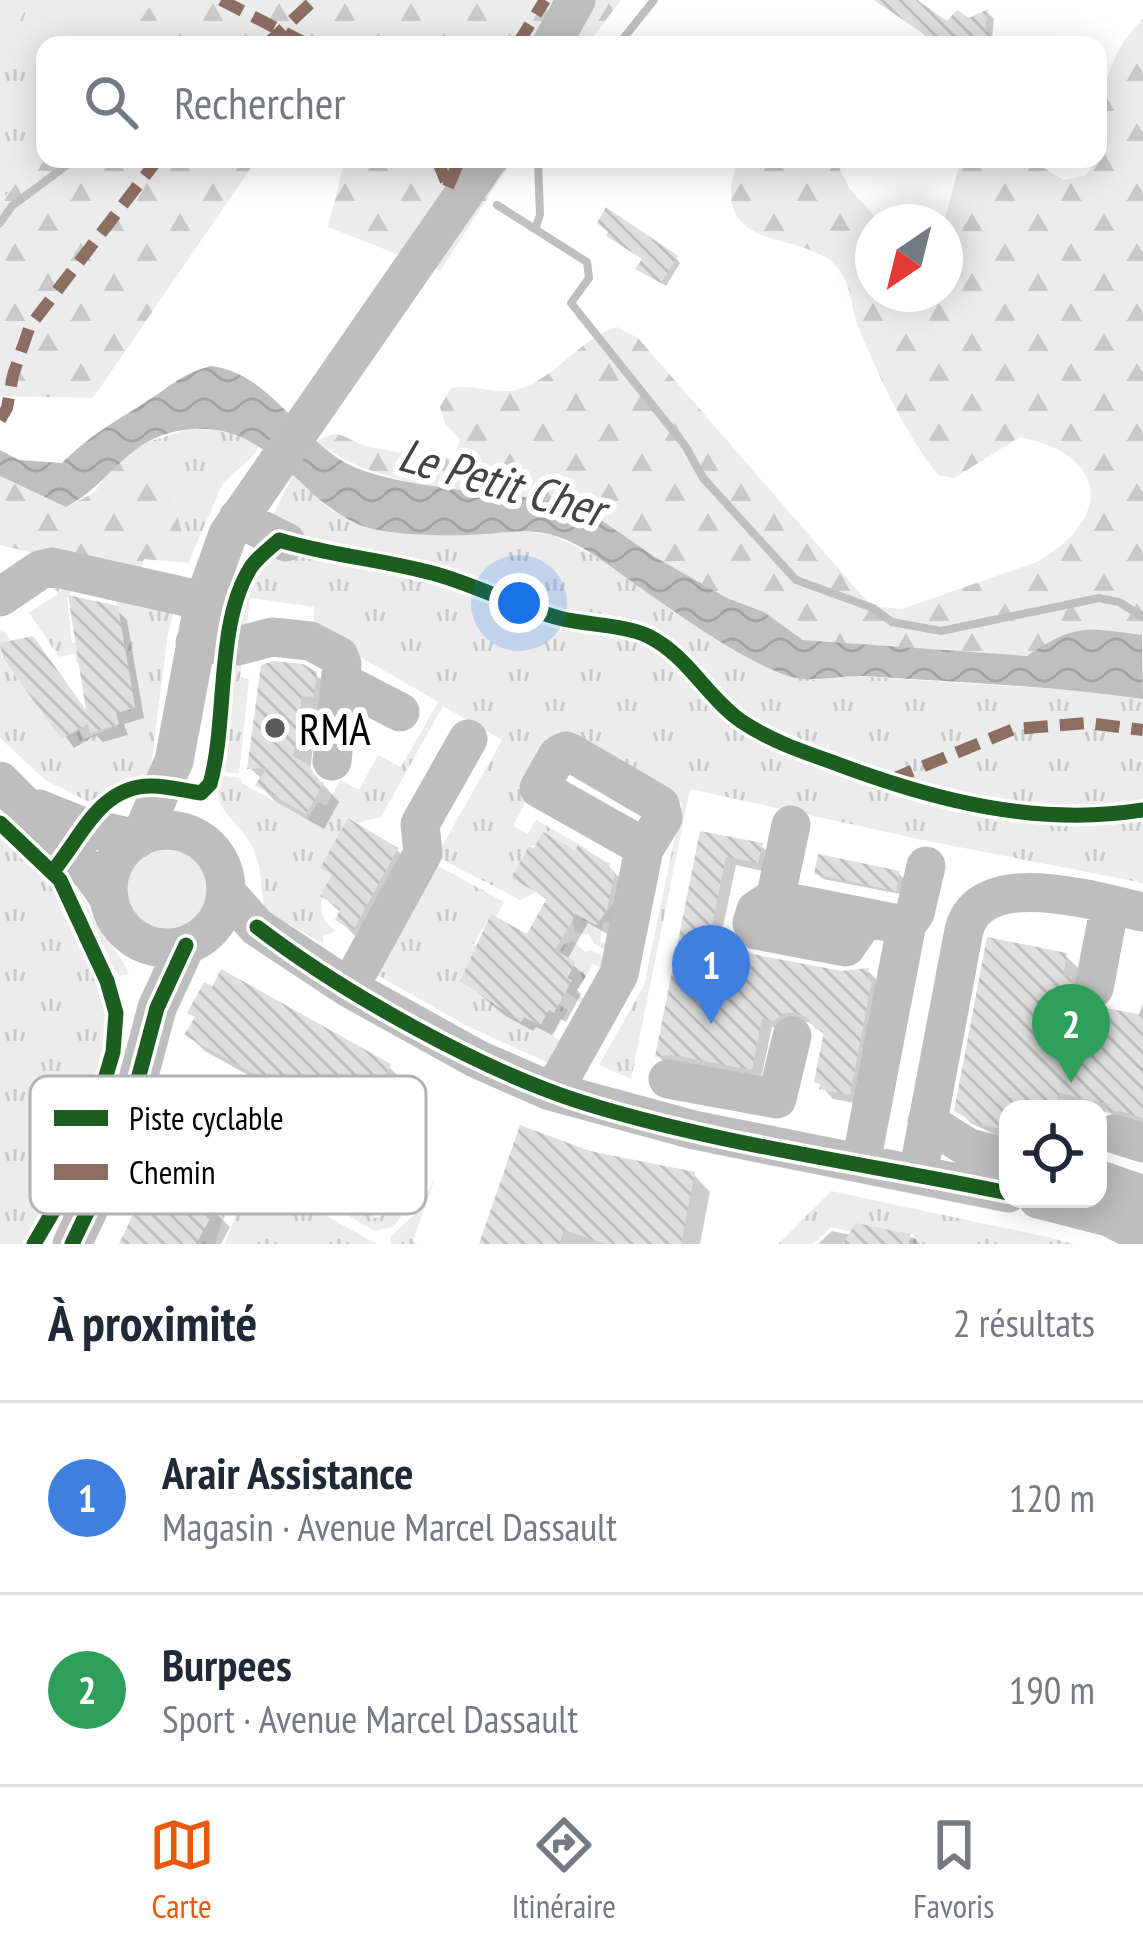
<!DOCTYPE html>
<html lang="fr">
<head>
<meta charset="utf-8">
<style>
	:root { --surface:#fff; --page:#f2f2f3; --text:#1f2937; --muted:#747a83; --line:#e0e1e3; --accent:#ea580c }
	body { margin:0; font-family:"PT Sans Narrow",sans-serif; background:var(--page); color:var(--text) }
	.controls { position:absolute; right:36px; bottom:36px; display:grid; overflow:hidden; border-radius:24px; box-shadow:0 6px 30px #0003 }
	.controls button { width:108px; height:108px; display:grid; place-items:center; padding:0; border:0; border-bottom:3px solid var(--line); background:var(--surface); color:var(--text); font:60px sans-serif }
	.compass { position:absolute; left:855px; top:204px; width:108px; height:108px; border-radius:50%; background:var(--surface); box-shadow:0 6px 30px #0003; rotate:215deg }
	.you { position:absolute; left:519px; top:603px; width:42px; height:42px; margin:-30px; border:9px solid #fff; border-radius:50%; background:#1a73e8; box-shadow:0 0 0 18px #1a73e833 }
	.badge { display:grid; place-items:center; width:78px; height:78px; border-radius:50%; background:var(--accent); color:#fff; font-size:39px; font-weight:700 }
	.pin { position:absolute; translate:-50% -99px; filter:drop-shadow(0 3px 6px #0008) }
	.pin::after { content:''; position:absolute; top:63px; width:42px; height:36px; background:inherit; clip-path:polygon(0 0,100% 0,50% 100%) }
	.list { margin:0; padding:0; list-style:none }
	h2 { display:flex; justify-content:space-between; align-items:center; height:156px; margin:0; padding:0 48px; font-size:51px }
	h2 small { font-size:39px; font-weight:400; color:var(--muted) }
	.list li { display:grid; grid-template-columns:78px 1fr auto; gap:36px; align-items:center; box-sizing:border-box; height:192px; padding:0 48px; border-top:3px solid var(--line) }
	.list b { display:block; font-size:45px; white-space:nowrap }
	.list p { margin:0; font-size:39px; white-space:nowrap; color:var(--muted) }
	.list em { font-size:39px; font-style:normal; color:var(--muted) }
	.icon { flex:none; width:66px; height:66px; fill:none; stroke:currentColor; stroke-width:2; stroke-linecap:round; stroke-linejoin:round }
	.map { position:relative; flex:none; width:1143px; height:1244px; overflow:hidden }
	.search { position:absolute; background:var(--surface); box-shadow:0 6px 30px #0003; left:36px; right:36px; top:36px; height:132px; display:flex; align-items:center; gap:30px; box-sizing:border-box; padding:0 42px; border-radius:24px; color:var(--muted); font-size:45px }
	.sheet { height:540px; background:var(--surface) }
	nav { display:flex; justify-content:space-around; align-items:center; box-sizing:border-box; height:168px; border-top:3px solid var(--line); background:var(--surface); font-size:33px; color:var(--muted) }
	nav a { display:grid; justify-items:center; gap:6px }
	nav .on { color:var(--accent) }
	.map>svg:first-child { display:block }
	.grass { fill:url(#grass-tufts) }
	.forest { fill:url(#forest-firs) }
	.garden { fill:#ececec }
	.water { fill:url(#water-waves) }
	.shadow { fill:#0003 }
	.lines { fill:none; stroke-linecap:round; stroke-linejoin:round }
	.stream { stroke:#bfbfbf; stroke-width:8 }
	.building { fill:url(#building-back-hatch) }
	.minor { stroke:#bebebe; stroke-width:39 }
	.quiet { stroke:#8d6e63; stroke-width:12; stroke-dasharray:24 12; stroke-linecap:butt }
	.cycleway-casing { stroke:#fff; stroke-width:22 }
	.cycleway { stroke:#1b5e20; stroke-width:15 }
	.poi-dot { fill:#595959; stroke:#fff; stroke-width:4.5 }
	.labels { text-anchor:middle; dominant-baseline:central; stroke-width:12; stroke-linejoin:round; paint-order:stroke }
	.poi-label { font-size:45px; fill:#000; stroke:#fff; text-anchor:start }
	.water-label { font-size:48px; font-style:italic; fill:#444; stroke:#fff }
	.key { fill:#fff; stroke:#b2b2b2; stroke-width:3 }
	.key-label { font-size:33px; fill:#000 }
</style>
</head>
<body>
<div class="map">
<svg width="1143" height="1244" viewBox="0 0 1143 1244">
	<defs>
		<pattern id="grass-tufts" width="24" height="20" patternUnits="userSpaceOnUse" patternTransform="scale(3)"><rect width="24" height="20" fill="#ececec"/><path d="M3 7l-1-3M5 7V3M7 7l1-3M15 17l-1-3M17 17v-4M19 17l1-3" fill="none" stroke="#c9c9c9"/></pattern>
		<pattern id="forest-firs" width="22" height="20" patternUnits="userSpaceOnUse" patternTransform="scale(3)"><rect width="22" height="20" fill="#ececec"/><path d="M5 1l3.5 6h-7zM16 11l3.5 6h-7z" fill="#c9c9c9"/></pattern>
		<pattern id="water-waves" width="16" height="10" patternUnits="userSpaceOnUse" patternTransform="scale(3)"><rect width="16" height="10" fill="#bfbfbf"/><path d="M0 5q4-4 8 0t8 0" fill="none" stroke="#a2a2a2"/></pattern>
		<pattern id="building-back-hatch" width="6" height="6" patternUnits="userSpaceOnUse" patternTransform="scale(3)"><rect width="6" height="6" fill="#dfdfdf"/><path d="M-1 5l2 2M0 0l6 6M5-1l2 2" fill="none" stroke="#bebebe"/></pattern>
	</defs>
	<rect width="100%" height="100%" fill="#fff"/>
	<path class="grass" d="M0,0H154L123,45H45V151L0,202Z
		M189,429L224,430L259,445L255,454L223,483L188,563C187,542 178,525 176,505C172,477 171,465 158,439Z
		M293,475L333,512L467,535L517,531L551,534L599,558L683,617L784,675L813,680L854,676L1086,691L1143,699V883L923,840L690,789L631,1079L599,1065L644,985L682,803L559,737L513,826L528,834L536,820L589,850L529,846L512,878L536,892L520,900L426,851L440,850L502,740L443,706L381,817L358,823L348,818L321,868L332,874C320,895 314,916 336,931L323,936V944L265,910C260,890 263,871 254,851C240,818 212,816 218,775L241,778L242,783L307,820L318,802L326,806L340,780L359,790L378,755L401,767L438,702L314,630V607L250,598L247,626L237,630L256,569L248,568L250,561Z
		M46,579L73,589L67,598L72,643H84L88,662L77,663L75,654L59,657L29,613L58,594Z
		M105,594L175,607L168,633L150,774L122,781L89,802L45,780L0,738V632L3,630L10,640L2,646L1,656L61,738L79,729L85,739L118,725L116,713L135,707L116,599L105,600Z
		M232,661L242,663L240,677L249,679L239,774L219,771Z
		M0,829L55,883L101,980L110,1020L104,1065L85,1130L62,1186L28,1244H0Z
		M433,863L504,902L496,917L491,915L473,945L478,949L460,981L521,1022L524,1017L540,1026L549,1010L558,1004L568,1010L553,1036L562,1042L553,1065L467,1026L372,972Z
		M619,897L621,924L603,922L600,942L617,945L610,952L594,944L589,934L575,933L571,912L596,925Z
		M573,941L585,952L591,950L613,963L609,973L593,964L576,993L587,1001L584,1005L566,992L571,981L567,978L576,962L559,953L564,944Z
		M175,1077L189,1094L201,1100L192,1117L352,1206L362,1189L374,1218L384,1215L378,1190L407,1209L393,1227L374,1231L342,1212L264,1179L166,1111Z
		M162,1123L173,1134L235,1171C242,1197 218,1218 216,1244H188L215,1208L147,1169Z
		M435,1178L413,1241L418,1244H391L390,1237L415,1214Z
		M831,1191L1048,1237L1073,1244H907L915,1235L864,1225L851,1232L831,1227L813,1244H778Z
		M254,1192L299,1201L377,1244H225L241,1199Z"/>
	<path class="forest" d="M154,0H621L587,45H123Z
		M1143,19V636C1087,628 1076,623 1027,657L803,640L764,612L727,598L655,557L588,511L565,502C483,491 385,493 317,442C340,427 343,438 363,445C374,449 444,460 454,458L460,439L445,424L440,407L451,388C474,383 496,396 519,389C557,377 579,339 617,327L638,338L871,606L902,609L1037,562C1113,518 1109,455 1020,437L954,478L938,475C904,432 881,380 859,329C851,310 852,285 838,268C804,227 704,258 738,159H835L849,188L880,222H873V294H945L944,222L961,159H1029L1064,180L1084,176C1109,156 1097,116 1105,86C1112,59 1123,37 1143,19Z
		M45,151V159H257L93,398L0,396V202Z
		M345,159H513L440,271L328,227Z
		M158,439C171,465 172,477 176,505C178,525 187,542 188,563L144,559L138,578L0,545V476L66,507L94,493L113,465L138,445Z"/>
	<path class="garden" d="M0,0H30L0,62Z
		M50,0H121L98,45H45V67L21,55Z
		M122 889a44 44 0 1 1 88 0a44 44 0 1 1-88 0Z
		M72,877C83,895 90,914 101,931C111,946 122,957 129,974L120,976L114,970Z"/>
	<path class="water" d="M210,366C266,371 298,435 344,462C389,488 510,494 565,502L588,511L655,557L727,598L764,612L803,640L1027,656C1076,623 1086,628 1142,635L1143,699C1050,686 956,682 863,676C836,675 809,685 782,674C734,655 678,614 635,584C610,566 580,542 549,534C523,527 495,535 468,535C441,536 384,535 360,525C296,498 272,424 193,429C126,434 116,481 66,507L0,476V450L19,460L62,463C90,436 109,425 141,405C169,388 177,376 210,366Z"/>
	<path class="shadow" d="M882,0H919L916,3L948,26L988,13L994,19L992,39L1000,45H937Z
		M676,258L680,263L666,286L644,273L645,260Z
		M116,609L127,620L144,718L124,724L128,735L103,742L96,735L74,748L0,646L32,640L90,716Z
		M315,674L333,691L318,711L310,770L339,802L324,829L276,802L259,785L263,780L250,768Z
		M702,834L761,846L772,856L768,872L736,865L720,941L750,956L841,974L868,971L878,981L860,1104L833,1099L817,1081L826,1036L809,1022L795,1023L785,1030L772,1027L761,1079L668,1066L658,1056Z
		M397,850L413,867L355,936L339,920L342,914L323,896L334,877L324,867Z
		M608,866L619,877L609,935L588,923L567,960L586,976L577,990L581,994L566,1022L561,1019L552,1035L536,1027L533,1031L504,1015L463,980L528,938L549,901L515,877Z
		M817,873L899,874L904,879L900,894L823,879Z
		M1066,956L1079,969L1084,1011L1087,1014L1138,1017L1143,1003V1125L1121,1124L1110,1113L1071,1105L1070,1109H1008V1139L1002,1138L971,1123L958,1110Z
		M197,1019L389,1067L406,1084L397,1099L403,1105L389,1130L382,1126L371,1144L205,1051L188,1035Z
		M609,1158L694,1175L710,1192L700,1244H482Z
		M214,1211L230,1227L221,1244H122Z
		M858,1227L914,1238L920,1244H818L832,1231L852,1235Z"/>
	<g class="lines">
		<path class="stream" d="M618,45L654,0
			M497,205L587,262L589,278L571,303L686,447L703,478L796,580L873,608L892,622L941,631L1099,598L1119,602L1143,617
			M0,223L12,206L75,159
			M535,229L540,215L538,159"/>
	</g>
	<path class="building" d="M874,0H917L947,21L957,10L969,18L988,9L985,30L1006,45H940Z
		M606,207L678,256L661,283L635,269L642,259L606,236L608,232L597,223Z
		M68,595L118,606L135,708L116,713L119,724L90,733L88,724L61,739L3,658L0,643L33,636L86,710Z
		M274,661L303,664L317,672L314,697L302,696L293,756L309,765L317,780L324,783L306,814L255,785L267,768L247,769L261,665Z
		M348,818L398,848L353,931L335,920L341,908L320,896L332,874L320,868Z
		M700,831L763,843L758,863L726,857L710,936L735,941L752,954L842,971L869,968L867,979L872,980L850,1095L819,1089L820,1084L814,1082L824,1031L815,1029L808,1018L796,1013H784L774,1021L762,1018L752,1070L672,1055L655,1057Z
		M543,832L575,850L578,845L610,864L607,868L615,872L607,910L596,925L576,914L555,950L576,962L567,978L572,980L554,1013L549,1010L540,1026L524,1017L521,1022L460,981L491,914L527,934L547,898L511,878L529,846L534,848Z
		M818,854L900,871L896,891L814,874Z
		M987,937L1067,953L1063,976L1072,977L1071,995L1079,1007L1091,1012L1106,1008L1143,1015V1118L1120,1111L1105,1112L1108,1104L1059,1093L1056,1109H1008V1130L976,1124L954,1111Z
		M221,969L391,1064L381,1082L388,1086L371,1116L364,1112L354,1130L184,1035L195,1017L187,1013L204,982L212,987Z
		M520,1125L590,1151L695,1172L681,1244H605L564,1230L559,1244H479Z
		M153,1173L216,1208L196,1244H119Z
		M856,1223L910,1234L909,1244H842Z"/>
	<g class="lines">
		<path class="minor" d="M551,45L576,0
			M238,518L286,542
			M0,597L40,570L52,567L204,601
			M195,643L238,646L272,637L310,641L339,656L342,664L332,761
			M340,681L400,712
			M0,781L93,875L109,898
			M39,809L84,827L137,839
			M108 889a59 59 0 1 1 118 0a59 59 0 1 1-118 0Z
			M141,836L174,761L204,601L228,534L488,159
			M226,892L257,927L349,988L477,1059L550,1091L694,1130L1008,1193
			M775,900L791,825
			M905,927L915,913L926,866
			M349,988L423,853L420,824L468,739
			M1094,988L1110,905
			M668,1079L777,1099L792,1036
			M550,1091L562,1076L619,974L643,854L640,845L539,788L558,755L566,751L571,753L660,805L663,818L643,851
			M927,1122L969,1148L1008,1158
			M1114,1134L1143,1143
			M861,1163L906,928L903,925L772,899L756,910L752,923L756,930L846,947L866,918
			M918,1174L964,930C981,865 1097,902 1143,912
			M1098,1179L1143,1195
			M1038,1199L1109,1217L1143,1235
			M72,1244L122,1139L157,1008L186,945"/>
		<path class="quiet" d="M221,0L309,45
			M266,45L314,0
			M517,45L545,0
			M437,159L448,187
			M448,187L460,159
			M0,420L7,408L13,375L30,326L158,159
			M890,780L1014,729L1087,723L1143,730"/>
		<defs>
			<path id="cycleway" d="M0,823L60,880L107,981L116,1013L113,1052L91,1127L65,1191L34,1244
				M53,871C81,838 100,785 152,786C168,786 185,791 201,793L210,784C228,721 215,623 251,567C258,557 270,548 279,540C331,556 387,560 439,575C480,587 518,607 559,618C585,625 626,625 648,636C687,655 706,696 741,721C769,740 801,751 832,762C932,800 1036,827 1143,810
				M257,927C342,992 477,1068 578,1101C713,1144 869,1164 1008,1193
				M72,1244L122,1139L157,1008L186,945"/>
		</defs>
		<use href="#cycleway" class="cycleway-casing"/>
		<use href="#cycleway" class="cycleway"/>
	</g>
	<circle class="poi-dot" cx="275" cy="728" r="12"/>
	<g class="labels">
		<g class="poi-label">
			<text x="299" y="728">RMA</text>
		</g>
		<g class="water-label">
			<text transform="translate(502 481) rotate(16)">Le Petit Cher</text>
		</g>
	</g>
	<rect x="30" y="1076" width="396" height="138" rx="18" class="key"/>
	<rect x="54" y="1110" width="54" height="16" fill="#1b5e20"/>
	<rect x="54" y="1164" width="54" height="16" fill="#8d6e63"/>
	<g class="key-label">
		<text x="129" y="1130">Piste cyclable</text>
		<text x="129" y="1184">Chemin</text>
	</g>
</svg>
<div class="controls">
<button><svg class="icon" aria-label="locate" viewBox="0 0 24 24"><circle cx="12" cy="12" r="6"/><path d="M12 2v4M12 18v4M2 12h4M18 12h4"/></svg></button>
</div>
<svg class="compass" viewBox="-18 -18 36 36"><path d="M0-13l5 13h-10z" fill="#e53935"/><path d="M0 13l5-13h-10z" fill="#747a83"/></svg>
<div class="you"></div>
<div class="pin badge" style="left:711px;top:1024px;background:#3f7fe0">1</div>
<div class="pin badge" style="left:1071px;top:1083px;background:#2e9e5b">2</div>
<div class="search"><svg class="icon" aria-label="search" viewBox="0 0 24 24"><circle cx="10" cy="10" r="6"/><path d="M15 15l6 6"/></svg>Rechercher</div>
</div>
<section class="sheet">
<h2>À proximité<small>2 résultats</small></h2>
<ul class="list">
<li><span class="badge" style="background:#3f7fe0">1</span><div><b>Arair Assistance</b><p>Magasin · Avenue Marcel Dassault</p></div><em>120 m</em></li>
<li><span class="badge" style="background:#2e9e5b">2</span><div><b>Burpees</b><p>Sport · Avenue Marcel Dassault</p></div><em>190 m</em></li>
</ul>
</section>
<nav>
<a class="on"><svg class="icon" aria-label="map" viewBox="0 0 24 24"><path d="M3 6l6-2 6 2 6-2v14l-6 2-6-2-6 2zM9 4v14M15 6v14"/></svg>Carte</a>
<a><svg class="icon" aria-label="directions" viewBox="0 0 24 24"><path d="M12 3l9 9-9 9-9-9zM9 14v-3h6M13 9l2 2-2 2"/></svg>Itinéraire</a>
<a><svg class="icon" aria-label="saved" viewBox="0 0 24 24"><path d="M7 4h10v16l-5-4-5 4z"/></svg>Favoris</a>
</nav>
</body>
</html>
